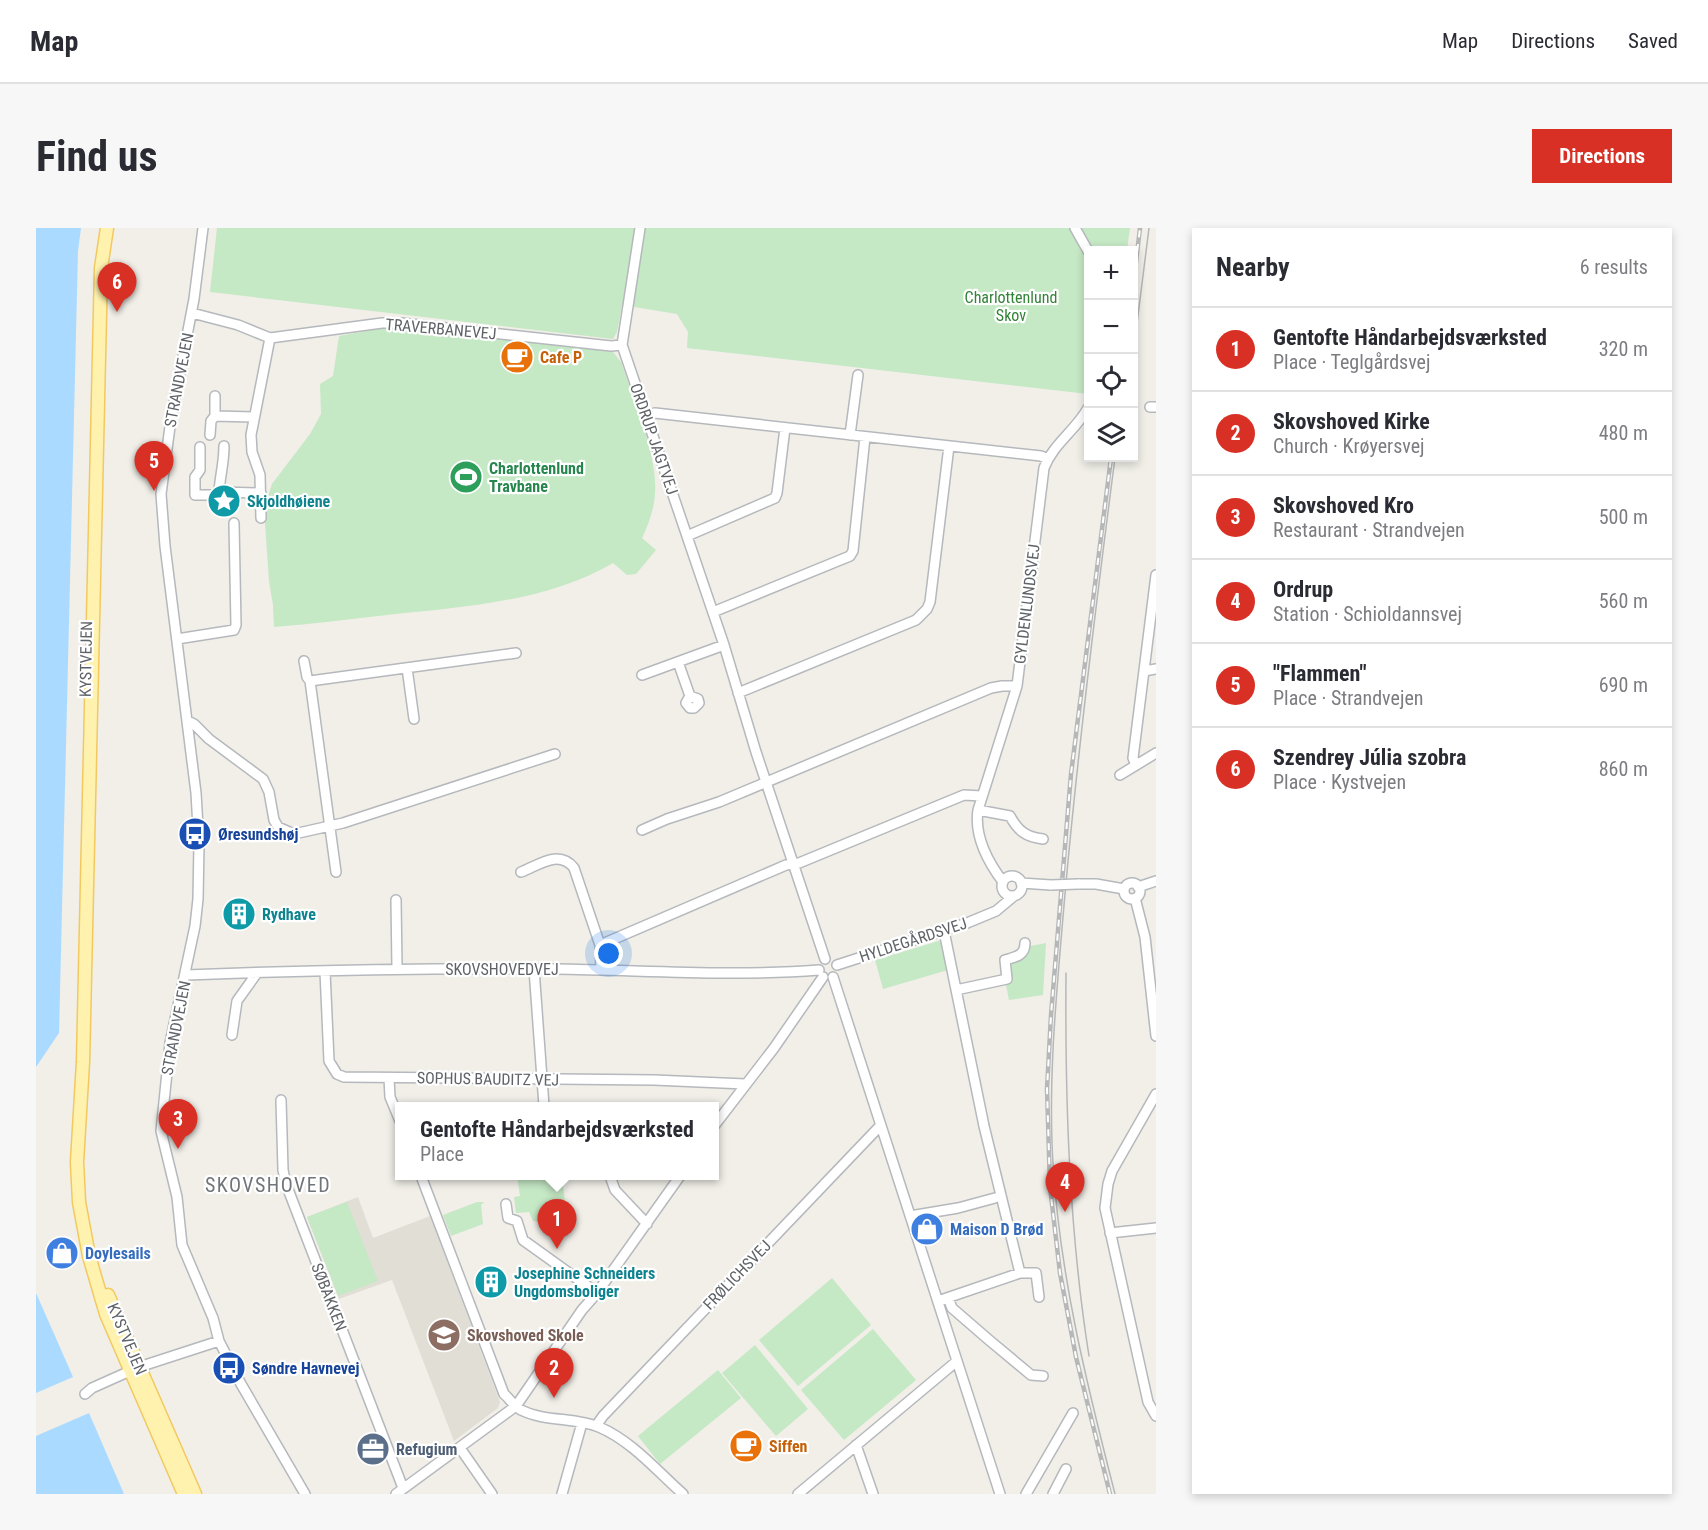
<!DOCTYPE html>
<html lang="en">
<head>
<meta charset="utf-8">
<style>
	:root { --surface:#fff; --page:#f7f7f7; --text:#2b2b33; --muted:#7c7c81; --line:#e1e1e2; --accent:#d93025 }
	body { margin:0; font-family:"Roboto Condensed",sans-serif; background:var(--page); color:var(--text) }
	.controls { position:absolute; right:18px; top:18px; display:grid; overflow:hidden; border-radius:0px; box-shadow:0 3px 9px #0003 }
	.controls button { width:54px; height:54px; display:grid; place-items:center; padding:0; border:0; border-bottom:2px solid var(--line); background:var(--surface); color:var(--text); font:30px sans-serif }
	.you { position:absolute; left:573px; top:726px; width:21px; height:21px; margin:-15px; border:4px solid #fff; border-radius:50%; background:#1a73e8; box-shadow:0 0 0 9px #1a73e833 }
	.badge { display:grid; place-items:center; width:39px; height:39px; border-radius:50%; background:var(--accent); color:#fff; font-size:20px; font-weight:700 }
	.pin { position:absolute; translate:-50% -50px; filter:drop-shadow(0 2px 3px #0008) }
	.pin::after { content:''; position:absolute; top:32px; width:21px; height:18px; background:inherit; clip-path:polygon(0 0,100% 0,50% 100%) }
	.popup { position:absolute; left:359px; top:874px; width:324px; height:78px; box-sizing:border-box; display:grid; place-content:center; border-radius:0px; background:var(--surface); filter:drop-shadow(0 2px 4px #0005); font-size:20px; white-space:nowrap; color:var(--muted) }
	.popup b { font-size:22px; color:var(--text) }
	.popup::after { content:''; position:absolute; left:50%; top:100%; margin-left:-12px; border:12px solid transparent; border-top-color:var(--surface) }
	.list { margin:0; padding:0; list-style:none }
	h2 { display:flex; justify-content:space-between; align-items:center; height:78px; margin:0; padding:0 24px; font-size:26px }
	h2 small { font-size:20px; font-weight:400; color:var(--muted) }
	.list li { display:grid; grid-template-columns:39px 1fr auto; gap:18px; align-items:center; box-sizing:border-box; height:84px; padding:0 24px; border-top:2px solid var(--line) }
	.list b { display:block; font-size:22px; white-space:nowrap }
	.list p { margin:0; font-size:20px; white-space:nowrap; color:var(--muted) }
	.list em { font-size:20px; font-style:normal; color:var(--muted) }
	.icon { flex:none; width:33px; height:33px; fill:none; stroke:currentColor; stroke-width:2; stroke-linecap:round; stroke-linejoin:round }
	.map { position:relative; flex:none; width:1120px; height:1266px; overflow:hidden; border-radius:0px }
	header { display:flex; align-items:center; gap:36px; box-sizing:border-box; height:84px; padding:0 30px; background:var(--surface); border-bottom:2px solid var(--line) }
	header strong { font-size:28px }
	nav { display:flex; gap:33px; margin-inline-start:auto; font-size:21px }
	.intro { display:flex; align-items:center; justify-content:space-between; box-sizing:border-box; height:144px; padding:0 36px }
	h1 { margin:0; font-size:42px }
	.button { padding:15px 27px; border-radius:0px; background:var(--accent); color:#fff; font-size:21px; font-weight:700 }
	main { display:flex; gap:36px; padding:0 36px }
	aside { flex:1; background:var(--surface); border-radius:0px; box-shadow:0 3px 9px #0003 }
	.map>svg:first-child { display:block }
	.education { fill:#e1ded6 }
	.green { fill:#c5e8c5 }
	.water { fill:#aadaff }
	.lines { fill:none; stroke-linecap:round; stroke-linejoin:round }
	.minor-casing { stroke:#b5b8bc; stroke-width:12 }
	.major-casing { stroke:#f2c960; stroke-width:15 }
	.minor { stroke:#fff; stroke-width:9 }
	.major { stroke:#fff2af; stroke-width:12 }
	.tram { stroke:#b6b7b8; stroke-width:1.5 }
	.rail-casing { stroke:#b6b7b8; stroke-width:4.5 }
	.rail { stroke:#fff; stroke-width:2; stroke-dasharray:7; stroke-linecap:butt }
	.minor-bridge-casing { stroke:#b5b8bc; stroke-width:12; stroke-linecap:butt }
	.minor-bridge { stroke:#fff; stroke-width:9 }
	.labels { text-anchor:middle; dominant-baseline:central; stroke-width:4.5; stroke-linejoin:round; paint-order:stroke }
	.park-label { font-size:16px; fill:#348238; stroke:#fff }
	.street-label { font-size:16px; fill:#5f6368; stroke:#fff }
	.food-label { font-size:16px; font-weight:bold; fill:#c56008; stroke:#fff; text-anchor:start }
	.leisure-label { font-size:16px; font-weight:bold; fill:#27864d; stroke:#fff; text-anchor:start }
	.culture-label { font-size:16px; font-weight:bold; fill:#0d838f; stroke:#fff; text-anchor:start }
	.transit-label { font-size:16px; font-weight:bold; fill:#164399; stroke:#fff; text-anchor:start }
	.shop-label { font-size:16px; font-weight:bold; fill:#366cbe; stroke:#fff; text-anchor:start }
	.education-label { font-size:16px; font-weight:bold; fill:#785e54; stroke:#fff; text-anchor:start }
	.service-label { font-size:16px; font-weight:bold; fill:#4e5e75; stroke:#fff; text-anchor:start }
	.quarter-label { font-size:20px; letter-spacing:1.5px; fill:#70757a; stroke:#fff }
</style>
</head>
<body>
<header>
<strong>Map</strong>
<nav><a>Map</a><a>Directions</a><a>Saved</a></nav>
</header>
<div class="intro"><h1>Find us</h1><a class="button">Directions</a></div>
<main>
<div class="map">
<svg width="1120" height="1266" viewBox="0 0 1120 1266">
	<rect width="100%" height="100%" fill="#f1efe8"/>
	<path class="education" d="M322,969L337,1010L394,988L464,1174L462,1180L418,1213L356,1052L303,1071L271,989Z"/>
	<path class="green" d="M181,0H1094L1091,22H1052V166L651,120L652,104L641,86L586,77L581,104L577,111L174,64Z
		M347,100L381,101L577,124L585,134C597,170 622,228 619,265C618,282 613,295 606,310L620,322L600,346L591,347L577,335C510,374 427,379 351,387C313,391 276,396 238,399L237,377L233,353L229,295L232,268L236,256L274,206L285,186L284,156L297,148L303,108Z
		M906,712L912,742L847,761L839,732Z
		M1010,715L1007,767L973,772L965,731L985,726L984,720Z
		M481,948H526L531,991L504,994L497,993L493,984L480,985L478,969L484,968Z
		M311,974L342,1053L302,1068L271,989Z
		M441,974H448L445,977L447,996L415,1008L407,987Z
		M796,1050L835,1097L762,1158L723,1112Z
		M837,1101L880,1152L808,1212L765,1162Z
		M719,1117L772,1181L740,1208L686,1145Z
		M682,1142L705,1170L624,1236L602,1208Z"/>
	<path class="water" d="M0,0H45L42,23L23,805L0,839Z
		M0,1065L37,1149L0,1165Z
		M53,1185L88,1266H0V1208Z"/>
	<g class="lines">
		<defs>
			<path id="minor" d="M167,0L158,71L135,191L125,266L129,318L160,565L163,616L162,671L159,698L134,815L125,903L141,969L146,1017L177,1090L183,1113L205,1156L269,1266
				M604,0L586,117L688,417L720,524L789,731
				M1039,0L1052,23
				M156,85L202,97L234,110L346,95H365L575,118L586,117
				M1114,179H1120
				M610,187L619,185L1005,228L1012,231
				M179,188L217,189
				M174,207L175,193L179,188V168
				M814,207L822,147
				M164,219V242L159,249V267H178L183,264L225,265
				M183,264C184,248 188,235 188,218
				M225,290L224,247L216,224L215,207L234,110
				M651,308L739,270L741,265L749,200
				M677,384L814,328L817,323L829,209
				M141,411L198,402L200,397L198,295
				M268,433L271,449L274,453
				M642,434L654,468L662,471L663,475L658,480H654L650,475L654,468
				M371,440L378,491
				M1108,443L1120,441
				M606,447L688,417
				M702,465L880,392L891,381L894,374L913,218
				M152,493L158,496L173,511L227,551L233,564L238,592L242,599L258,606L307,595L519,526
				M1100,537L1097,530L1120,347
				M1084,547L1120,525
				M942,582L974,588C982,603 990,609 1007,611
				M606,602L631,591L683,574L955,460L966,458H981
				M300,644L274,453L480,425
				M485,644C503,637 523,621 538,640L564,717L565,742
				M966 658a10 10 0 1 1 20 0a10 10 0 1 1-20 0Z
				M967,654C952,634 938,608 942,582L981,458L1008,240C1017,216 1040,202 1052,180
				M985,655L1015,657
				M1088 663a8 8 0 1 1 16 0a8 8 0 1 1-16 0Z
				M1042,656H1060L1088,661
				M1102,659L1120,653
				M1099,670L1109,709L1120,808
				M360,672L361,740
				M908,703L948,898L984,1045
				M564,717L750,637L763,635L928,567L945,568
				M801,737L931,695L960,683L978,668
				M498,741L508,878
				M289,743L293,833L301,846L308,849L618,852L709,856
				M150,747C273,742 396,740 519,741C607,742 695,749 783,742
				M797,749L964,1266
				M920,762L971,751L969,732C979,729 989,728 989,715
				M196,807L201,773L221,745
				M353,850L354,869L364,893
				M1120,866L1076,943L1072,956L1069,980L1112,1174L1120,1188
				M245,872L247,942L250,956L367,1260
				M678,898L738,820L787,749
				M385,948L468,1166C474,1171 478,1178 485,1182C509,1194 539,1189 563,1199C596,1213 621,1243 647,1266
				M574,948L579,962L611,996
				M470,976L472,990L481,993L487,1012L561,1065
				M874,988L922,980L959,970
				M1074,1005L1120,1000
				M912,1070L916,1080L953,1112L995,1147L1007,1148
				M902,1073L984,1045H1000L1003,1069
				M49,1166L56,1160L103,1139L183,1113
				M560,1198L567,1188L844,898
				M820,1217L837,1266
				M424,1220L456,1266
				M360,1266L480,1178L546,1082L561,1065L644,948
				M526,1266L546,1195
				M762,1266L921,1133
				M990,1266L1037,1185
				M1017,1266L1030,1241"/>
			<path id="major" d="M71,0L65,40L47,834L41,934L43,974L53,1028L70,1086L148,1266
				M72,1067L159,1266"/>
		</defs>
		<use href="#minor" class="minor-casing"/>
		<use href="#major" class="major-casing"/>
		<use href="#minor" class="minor"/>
		<use href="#major" class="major"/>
		<path class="tram" d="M1098,119L1113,0
			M1030,745C1029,873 1033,1002 1053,1128
			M1079,1266C1051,1157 1024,1049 1017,936C1012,853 1020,771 1027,689C1040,535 1059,383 1079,230"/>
		<defs>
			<path id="rail" d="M1098,51L1104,0
				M1074,1266L1040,1129L1024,1045L1014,959L1011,861L1015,787L1035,546L1075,230"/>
		</defs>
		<use href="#rail" class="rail-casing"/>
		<use href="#rail" class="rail"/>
		<defs>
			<path id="minor-bridge" d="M1015,657L1042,656"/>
		</defs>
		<use href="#minor-bridge" class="minor-bridge-casing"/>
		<use href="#minor-bridge" class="minor-bridge"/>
	</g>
	<defs>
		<symbol id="cafe-disc" viewBox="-11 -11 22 22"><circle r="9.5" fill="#e8710a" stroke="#fff"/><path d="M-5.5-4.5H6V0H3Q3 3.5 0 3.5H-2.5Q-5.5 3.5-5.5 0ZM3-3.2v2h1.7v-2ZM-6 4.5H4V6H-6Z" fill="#fff"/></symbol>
		<symbol id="stadium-disc" viewBox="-11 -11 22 22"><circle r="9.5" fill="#2e9e5b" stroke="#fff"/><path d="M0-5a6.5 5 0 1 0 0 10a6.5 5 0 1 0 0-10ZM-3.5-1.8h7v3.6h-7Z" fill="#fff"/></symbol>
		<symbol id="sight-disc" viewBox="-11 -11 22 22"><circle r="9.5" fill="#0f9aa8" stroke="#fff"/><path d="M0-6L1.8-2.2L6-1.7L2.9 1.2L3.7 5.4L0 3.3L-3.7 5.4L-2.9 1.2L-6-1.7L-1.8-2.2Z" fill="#fff"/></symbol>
		<symbol id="bus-disc" viewBox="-11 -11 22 22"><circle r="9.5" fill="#1a4fb4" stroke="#fff"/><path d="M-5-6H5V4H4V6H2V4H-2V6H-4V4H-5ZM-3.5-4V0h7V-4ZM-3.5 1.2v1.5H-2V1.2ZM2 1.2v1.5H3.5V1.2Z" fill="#fff"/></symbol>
		<symbol id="building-disc" viewBox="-11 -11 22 22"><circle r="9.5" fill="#0f9aa8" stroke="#fff"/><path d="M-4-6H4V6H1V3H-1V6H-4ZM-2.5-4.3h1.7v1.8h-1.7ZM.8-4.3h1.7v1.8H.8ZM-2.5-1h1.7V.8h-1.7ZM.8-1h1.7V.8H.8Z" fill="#fff"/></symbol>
		<symbol id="shop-disc" viewBox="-11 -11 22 22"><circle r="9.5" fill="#3f7fe0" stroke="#fff"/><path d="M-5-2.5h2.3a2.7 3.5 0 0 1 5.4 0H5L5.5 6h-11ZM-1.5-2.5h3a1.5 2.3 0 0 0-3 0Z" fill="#fff"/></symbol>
		<symbol id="school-disc" viewBox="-11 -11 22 22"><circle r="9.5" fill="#8d6e63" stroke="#fff"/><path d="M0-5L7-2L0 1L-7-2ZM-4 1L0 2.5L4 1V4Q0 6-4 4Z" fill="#fff"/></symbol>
		<symbol id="office-disc" viewBox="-11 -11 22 22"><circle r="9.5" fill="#5c6f8a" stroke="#fff"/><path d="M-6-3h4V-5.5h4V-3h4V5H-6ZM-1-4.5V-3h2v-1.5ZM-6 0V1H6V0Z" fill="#fff"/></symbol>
	</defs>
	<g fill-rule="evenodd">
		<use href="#cafe-disc" x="462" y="110" width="38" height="38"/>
		<use href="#stadium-disc" x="411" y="230" width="38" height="38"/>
		<use href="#sight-disc" x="169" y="254" width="38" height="38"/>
		<use href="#bus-disc" x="140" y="587" width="38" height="38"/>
		<use href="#building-disc" x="184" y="667" width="38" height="38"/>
		<use href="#shop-disc" x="872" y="982" width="38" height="38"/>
		<use href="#shop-disc" x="7" y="1006" width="38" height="38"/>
		<use href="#building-disc" x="436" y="1035" width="38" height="38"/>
		<use href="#school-disc" x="389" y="1088" width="38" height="38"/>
		<use href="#bus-disc" x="174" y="1121" width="38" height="38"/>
		<use href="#cafe-disc" x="691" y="1199" width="38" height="38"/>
		<use href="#office-disc" x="318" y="1202" width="38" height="38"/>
	</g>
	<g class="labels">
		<g class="park-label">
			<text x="975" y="69">Charlottenlund<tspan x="975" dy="18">Skov</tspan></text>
		</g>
		<g class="street-label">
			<text transform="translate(405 101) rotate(5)">TRAVERBANEVEJ</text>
			<text transform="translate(143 152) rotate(-79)">STRANDVEJEN</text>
			<text transform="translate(618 211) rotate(71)">ORDRUP JAGTVEJ</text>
			<text transform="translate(991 376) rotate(-83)">GYLDENLUNDSVEJ</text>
			<text transform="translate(50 431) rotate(-89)">KYSTVEJEN</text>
			<text transform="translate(877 712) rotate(-18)">HYLDEGÅRDSVEJ</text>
			<text x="466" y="741">SKOVSHOVEDVEJ</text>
			<text transform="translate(140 800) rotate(-79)">STRANDVEJEN</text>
			<text transform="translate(452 851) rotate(1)">SOPHUS BAUDITZ VEJ</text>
			<text transform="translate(701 1047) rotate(-46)">FRØLICHSVEJ</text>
			<text transform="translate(293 1069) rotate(69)">SØBAKKEN</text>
			<text transform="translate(91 1111) rotate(67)">KYSTVEJEN</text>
		</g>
		<g class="food-label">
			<text x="504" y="129">Cafe P</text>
			<text x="733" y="1218">Siffen</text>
		</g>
		<g class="leisure-label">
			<text x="453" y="240">Charlottenlund<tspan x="453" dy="18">Travbane</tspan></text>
		</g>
		<g class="culture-label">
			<text x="211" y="273">Skjoldhøiene</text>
			<text x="226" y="686">Rydhave</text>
			<text x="478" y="1045">Josephine Schneiders<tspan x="478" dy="18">Ungdomsboliger</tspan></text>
		</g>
		<g class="transit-label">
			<text x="182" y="606">Øresundshøj</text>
			<text x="216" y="1140">Søndre Havnevej</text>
		</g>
		<g class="shop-label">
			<text x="914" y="1001">Maison D Brød</text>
			<text x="49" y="1025">Doylesails</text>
		</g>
		<g class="education-label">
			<text x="431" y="1107">Skovshoved Skole</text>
		</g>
		<g class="service-label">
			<text x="360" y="1221">Refugium</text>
		</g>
		<g class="quarter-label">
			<text x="232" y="957">SKOVSHOVED</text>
		</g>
	</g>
</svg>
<div class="controls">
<button>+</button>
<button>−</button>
<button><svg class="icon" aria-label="locate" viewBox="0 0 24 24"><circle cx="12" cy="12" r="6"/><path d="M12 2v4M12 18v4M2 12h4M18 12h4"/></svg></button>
<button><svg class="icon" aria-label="layers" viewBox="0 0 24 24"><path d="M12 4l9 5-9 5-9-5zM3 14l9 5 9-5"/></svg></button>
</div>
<div class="you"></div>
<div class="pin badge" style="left:521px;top:1021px">1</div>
<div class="popup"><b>Gentofte Håndarbejdsværksted</b>Place</div>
<div class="pin badge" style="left:518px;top:1170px">2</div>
<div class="pin badge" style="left:142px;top:921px">3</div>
<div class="pin badge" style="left:1029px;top:984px">4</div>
<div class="pin badge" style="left:118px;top:263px">5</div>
<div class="pin badge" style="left:81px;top:84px">6</div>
</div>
<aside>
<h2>Nearby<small>6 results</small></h2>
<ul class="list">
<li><span class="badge">1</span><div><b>Gentofte Håndarbejdsværksted</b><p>Place · Teglgårdsvej</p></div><em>320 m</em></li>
<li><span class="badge">2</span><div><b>Skovshoved Kirke</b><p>Church · Krøyersvej</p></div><em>480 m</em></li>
<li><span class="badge">3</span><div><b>Skovshoved Kro</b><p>Restaurant · Strandvejen</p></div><em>500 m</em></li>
<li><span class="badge">4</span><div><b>Ordrup</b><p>Station · Schioldannsvej</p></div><em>560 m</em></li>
<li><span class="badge">5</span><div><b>&quot;Flammen&quot;</b><p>Place · Strandvejen</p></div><em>690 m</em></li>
<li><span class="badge">6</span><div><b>Szendrey Júlia szobra</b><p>Place · Kystvejen</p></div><em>860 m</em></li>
</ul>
</aside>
</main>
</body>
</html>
